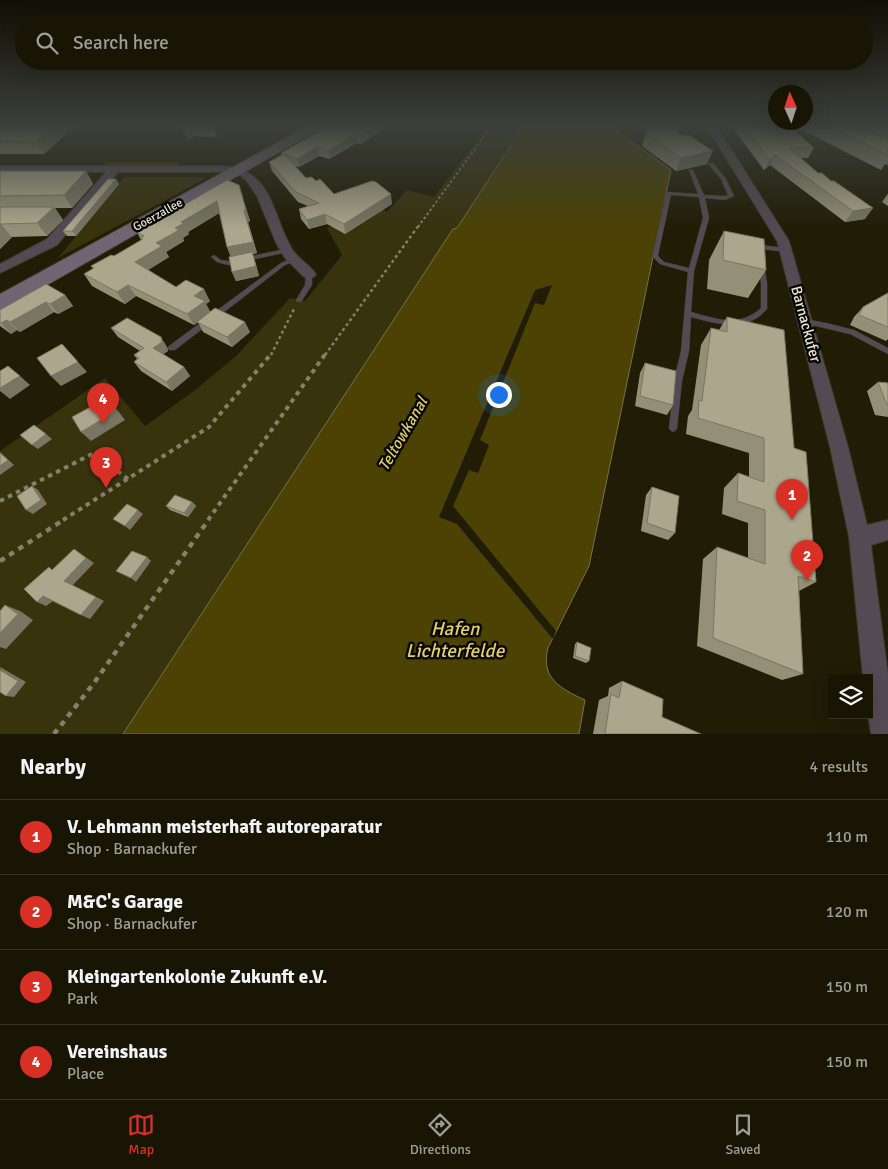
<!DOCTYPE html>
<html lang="en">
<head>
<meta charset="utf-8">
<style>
	:root { --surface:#181504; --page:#211e0e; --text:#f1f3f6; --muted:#9f9f9a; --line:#363426; --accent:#d93025 }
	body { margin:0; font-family:Signika,sans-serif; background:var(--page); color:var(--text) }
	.controls { position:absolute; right:15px; bottom:15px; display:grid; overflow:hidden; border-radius:0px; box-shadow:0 5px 20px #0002 }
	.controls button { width:45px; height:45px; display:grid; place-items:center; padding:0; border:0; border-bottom:1px solid var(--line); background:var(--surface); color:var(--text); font:25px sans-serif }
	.compass { position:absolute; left:768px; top:85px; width:45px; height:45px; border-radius:50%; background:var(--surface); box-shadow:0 5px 20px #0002; rotate:357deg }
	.you { position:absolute; left:498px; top:394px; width:18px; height:18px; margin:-12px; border:4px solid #fff; border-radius:50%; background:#1a73e8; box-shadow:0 0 0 8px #1a73e833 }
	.badge { display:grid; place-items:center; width:32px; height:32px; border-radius:50%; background:var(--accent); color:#fff; font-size:16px; font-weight:700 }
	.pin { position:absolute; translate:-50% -41px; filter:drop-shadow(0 1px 2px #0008) }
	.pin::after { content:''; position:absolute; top:26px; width:18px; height:15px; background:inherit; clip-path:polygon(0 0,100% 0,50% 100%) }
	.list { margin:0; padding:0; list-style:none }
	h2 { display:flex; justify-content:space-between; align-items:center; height:65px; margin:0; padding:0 20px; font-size:21px }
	h2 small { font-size:16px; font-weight:400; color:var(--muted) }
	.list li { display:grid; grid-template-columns:32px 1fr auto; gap:15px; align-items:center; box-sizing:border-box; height:75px; padding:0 20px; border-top:1px solid var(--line) }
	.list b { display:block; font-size:19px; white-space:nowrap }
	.list p { margin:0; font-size:16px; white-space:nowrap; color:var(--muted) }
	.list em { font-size:16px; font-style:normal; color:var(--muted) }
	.icon { flex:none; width:28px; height:28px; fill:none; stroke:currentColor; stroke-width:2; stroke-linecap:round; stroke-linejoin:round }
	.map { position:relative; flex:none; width:888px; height:734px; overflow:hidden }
	.search { position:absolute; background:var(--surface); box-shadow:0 5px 20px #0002; left:15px; right:15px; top:15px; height:55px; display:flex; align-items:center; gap:12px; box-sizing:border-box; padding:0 18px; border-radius:28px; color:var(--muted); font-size:19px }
	.sheet { height:365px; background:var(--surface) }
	nav { display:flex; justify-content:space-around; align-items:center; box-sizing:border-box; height:70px; border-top:1px solid var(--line); background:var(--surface); font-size:14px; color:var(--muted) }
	nav a { display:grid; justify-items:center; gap:2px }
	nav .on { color:var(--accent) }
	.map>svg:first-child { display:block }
	.green { fill:#38320d }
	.water { fill:#4b4204; stroke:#7a7344 }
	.pier { fill:#201c05 }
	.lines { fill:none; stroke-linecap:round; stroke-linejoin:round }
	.lane-casing { stroke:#3c3823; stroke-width:1 }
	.street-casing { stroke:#3c3823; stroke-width:2 }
	.secondary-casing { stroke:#3c3823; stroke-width:2 }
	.path-far3 { stroke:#83806d; stroke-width:2; stroke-dasharray:2.5 2.5; stroke-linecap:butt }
	.path-far2 { stroke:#83806d; stroke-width:2.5; stroke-dasharray:3 3; stroke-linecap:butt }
	.path-far1 { stroke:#83806d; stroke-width:4; stroke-dasharray:4.5 4.5; stroke-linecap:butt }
	.path { stroke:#83806d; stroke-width:4.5; stroke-dasharray:5.5 5.5; stroke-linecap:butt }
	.lane { fill:#534a53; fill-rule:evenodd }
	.street { fill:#534a53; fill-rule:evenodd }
	.secondary { fill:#726472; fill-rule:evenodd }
	.wall { fill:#949078 }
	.shaded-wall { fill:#787562 }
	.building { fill:#aca78c; stroke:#787562 }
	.labels { text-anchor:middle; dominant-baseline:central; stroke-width:5; stroke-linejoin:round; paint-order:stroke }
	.far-street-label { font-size:12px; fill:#e8e6d8; stroke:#080701 }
	.street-label { font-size:15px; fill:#e8e6d8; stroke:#080701 }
	.water-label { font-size:16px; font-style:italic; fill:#e1cf69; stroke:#080701 }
	.near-water-label { font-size:19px; font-style:italic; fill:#e1cf69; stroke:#080701 }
</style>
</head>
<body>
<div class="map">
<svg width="888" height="734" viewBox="0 0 888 734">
	<rect width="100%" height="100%" fill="#201c05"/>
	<path class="green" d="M487,127H520L516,132L517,136L457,228L453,229L123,734H0V451L105,378L145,426L194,391L236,356L290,298L305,301L342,255L327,228L379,208L387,212L407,190L434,197Z
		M106,162H180L178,165H104Z
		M124,177H204L203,180L58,258Z"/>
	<path class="water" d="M520,127H612L671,170L589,566L548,648C540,678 561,689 585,700L579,734H123L453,229L457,228L517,136L516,133Z"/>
	<path class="pier" d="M552,285L544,305L535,303L480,440L489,445L478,473L469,470L453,506L556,631L553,639L457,524L439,517L535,290Z"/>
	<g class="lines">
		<defs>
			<path id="lane" d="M709,163H713L726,179L734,196L725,200L705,198L709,218L694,271L691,312C717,319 739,328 761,308V283L758,264L761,262L764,264L767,283V309C747,333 717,324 691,317L689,351L682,381L677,428L676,430L673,432L670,430L669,428L674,381L681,351L688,272L660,264L652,256L667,192L698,194L689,170V169L693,170L704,195L725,196L728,195L721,179L709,165ZM671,195L699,197L703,218L689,268L664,262L658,256Z
				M759,245L786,248L789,250L786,252L762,249L761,252L759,253L756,251V247Z
				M286,249L288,250V252L228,265L217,262L211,257L214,255L221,260L228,261Z
				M293,258L296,260L295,261L285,265L175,350H169L168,348L169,346L281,263Z
				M309,272L312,274V285L301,302H297L296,300L305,285L306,274Z
				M803,319H805L826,323L854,330L888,348V354L850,334L803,323L802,321Z"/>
			<path id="street" d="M707,127H717L789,241L848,447L867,525L888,520V540L871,545L888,675V734H871L868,715L869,678H863L849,537L830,447L777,241Z
				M0,166H221C273,168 271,213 292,249C298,259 309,264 316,274L314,277H304L285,258L276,243L257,196L246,180L238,174L221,172H118L57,245L0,273V264L47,239L106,172H0Z"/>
			<path id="secondary" d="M306,127H323L7,308L0,310V294Z"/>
		</defs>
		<use href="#lane" class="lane-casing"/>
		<use href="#street" class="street-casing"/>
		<use href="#secondary" class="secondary-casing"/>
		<path class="path-far3" d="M418,227L491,127"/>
		<path class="path-far2" d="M271,355L295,307
			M325,355L419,225"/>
		<path class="path-far1" d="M0,501L94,453L128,479
			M63,520L209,427L272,353
			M208,520L326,353"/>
		<path class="path" d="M0,561L65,519
			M54,734L94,683L209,519"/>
		<use href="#lane" class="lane"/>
		<use href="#street" class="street"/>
		<use href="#secondary" class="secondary"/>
	</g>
	<path class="wall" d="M0,127H74L44,154H0Z
		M181,127H213L217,137L194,136L189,140Z
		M327,127H384V129L361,144L357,143L329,159L319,156L299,167L295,166L306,178L316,181L334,194L392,204L345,234L327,224L309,229L301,219L299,209L308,206L298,202L272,171L269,162L281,155V153Z
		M647,127H678L677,134L707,164L676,171L642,146Z
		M732,127H791L814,148L808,158H800L865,219L845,222L770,165L764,170Z
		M796,127H888V165L885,164L881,170Z
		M0,171H86L93,184L72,208H55L63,220L47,236L12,237L0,249Z
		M116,179L119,184L76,236H67L63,231Z
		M239,185L250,221L248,222L257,253L253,254L259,276L236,281L232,272L231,257L227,247L219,213L188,232L189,234L183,238L184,241L166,252L169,257L148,270L176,287L210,301L206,304L210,312L250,332L232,347L203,332L198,322L194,325L136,296L125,304L92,286L84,274L93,269L91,266L114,256L141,240L137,232Z
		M888,194V206L882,202L887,195Z
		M724,231L766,270L748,298L707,289L709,260Z
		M888,293V339L886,341L850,325L854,317L863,307Z
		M65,295L73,306L58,314L54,312L20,332L17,330L11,334L0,326V310Z
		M727,317L794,448L816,582L799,591L803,674L782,680L697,646L703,559L717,547L748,558V523L722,514L724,488L738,473L749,477V453L686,434L688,416L692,410L701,345L711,328L719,330Z
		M111,328L167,347L168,351L163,354L184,367L190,376L172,391L141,371L134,362L137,359L134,355L140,351L118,337Z
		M645,363L673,405L667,415L635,406L640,373Z
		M878,382L888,383V417L875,415L867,391Z
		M652,487L675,533L668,540L641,531L646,495Z
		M192,502L196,506L188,517L170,510L166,506Z
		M577,642L589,661L586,663L573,658L575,644Z
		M622,681L662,717L701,734H593L599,700L608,696L609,688Z"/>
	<path class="shaded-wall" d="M53,127H74L44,154L36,142Z
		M183,127H191L194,136L189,140Z
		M374,127H384V129L361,144L360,136Z
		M355,134L357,143L329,159L328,151Z
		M317,147L319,156L299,167L297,159Z
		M713,151L707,164L676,171L681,158Z
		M775,155L770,165L764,170L770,160Z
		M86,171L93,184L72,208L64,195Z
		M116,179L119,184L76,236L72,231Z
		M239,185L250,221L248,222L257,253L253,254L259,276L236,281L232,272L231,258L227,247L244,210Z
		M391,194L392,204L345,234L344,224Z
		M217,201L221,212L188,232L189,234L183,238L184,241L166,252L169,257L142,274L135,262L156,243L175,228L181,222Z
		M54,207L63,220L47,236L37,223Z
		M873,208L865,219L845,222L853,211Z
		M325,214L327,224L309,229L307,220Z
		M1,224L12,237L0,249V225Z
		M128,285L136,296L125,304L117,292Z
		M204,289L210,301L206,304L211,313L194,325L187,314L194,296Z
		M65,295L73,306L58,314L50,304Z
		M46,302L54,312L20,332L10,322Z
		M7,320L17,330L11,334L1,323Z
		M245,322L250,332L232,347L227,337Z
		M161,337L167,347L168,351L159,357L153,348Z
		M71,354L87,372L61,386L51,376Z
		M184,367L190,376L172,391L166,382Z
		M20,376L30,385L10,399L0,391V388Z
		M107,398L115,407L125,420L91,441L81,432Z
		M46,434L52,439L38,449L32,445Z
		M0,452L14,465L0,475Z
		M32,486L38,490L47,504L33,514L26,510Z
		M192,502L196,506L188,517L184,513Z
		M138,510L143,514L130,530L125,526Z
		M74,549L94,563L72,586L64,581Z
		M147,557L151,561L136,582L131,578Z
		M43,596L53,601L46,606L37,602Z
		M96,597L104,601L90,619L81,615Z
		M5,605L20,611L33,620L6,649L0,647V633Z
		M0,667L26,682L14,697L6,696Z"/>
	<path class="building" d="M0,127H53L36,142L0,141Z
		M327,127H374L360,136L355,134L328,151L317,147L297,159L281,153Z
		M647,127H678L677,134L690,136L713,151L681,158L646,133Z
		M744,127H791L814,148H789L818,173H822L831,181H834L873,208L853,211L775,155L770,160Z
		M831,127H858L888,140V155Z
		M284,154L306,178L312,177L316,181L320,179L334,194L372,181L376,182L391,194L344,224L325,214L307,220L299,209L319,203L296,192L269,162Z
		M0,171H86L64,195L0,196Z
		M108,179H116L72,231H63Z
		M227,180L239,185L246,210H244L253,242L227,247L217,201L181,222L184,223L175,228L179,230L156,243L162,246L135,262L176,287L186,280L204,289L194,296L205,301L187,314L128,285L117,292L84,274L94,268L91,266L111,255L114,256L143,239L141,237L144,236L137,232Z
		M0,207H54L37,223L1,224L0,225Z
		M724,231L764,239L766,270L723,260Z
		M252,252L256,266L232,272L229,257Z
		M46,284L65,295L50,304L46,302L10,322L7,320L1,323L0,322V310Z
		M888,293V327L859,315L863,307Z
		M215,308L245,322L227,337L197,322Z
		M727,317L784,330L794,448L806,452L816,582L798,576L803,674L713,638L717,547L765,564V510L737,501L738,473L764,482V438L698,418L699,400L702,401L711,328L727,332Z
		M127,318L161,337L162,342L153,348L184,367L166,382L134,362L139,358L134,355L144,348L111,328Z
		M62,344L78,362L51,376L37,358Z
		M645,363L676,371L673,405L640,396Z
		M8,366L20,376L0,388V371Z
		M878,382L888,383V406L887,405Z
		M107,398L116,411L81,432L72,417Z
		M34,425L46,434L32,445L20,435Z
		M0,453L8,460L0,466Z
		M32,486L41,500L26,510L17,496Z
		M652,487L679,496L675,533L647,523Z
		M175,495L192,502L184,513L166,506Z
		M127,504L138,510L125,526L113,519Z
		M74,549L86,558L64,581L96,597L81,615L43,596L37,602L24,589L49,567L52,570Z
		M132,551L147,557L131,578L116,571Z
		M5,605L18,614L0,633V611Z
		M577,642L591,648L589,661L575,656Z
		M0,670L18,681L6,696L0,692Z
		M622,681L663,699L662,717L701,734H605L611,694L619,698Z"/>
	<linearGradient id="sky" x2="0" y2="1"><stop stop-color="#120f03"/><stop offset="0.55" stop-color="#3c403b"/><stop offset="1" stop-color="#3c403b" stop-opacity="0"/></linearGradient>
	<rect width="888" height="230" fill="url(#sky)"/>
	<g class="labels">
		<g class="far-street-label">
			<text transform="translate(158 215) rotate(-29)">Goerzallee</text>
		</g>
		<g class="street-label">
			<text transform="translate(806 324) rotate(75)">Barnackufer</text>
		</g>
		<g class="water-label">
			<text transform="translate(403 434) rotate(-60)">Teltowkanal</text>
		</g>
		<g class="near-water-label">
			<text x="455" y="629">Hafen<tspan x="455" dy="22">Lichterfelde</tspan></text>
		</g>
	</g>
</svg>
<div class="controls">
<button><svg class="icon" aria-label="layers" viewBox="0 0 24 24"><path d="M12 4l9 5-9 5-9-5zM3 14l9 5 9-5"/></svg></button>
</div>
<svg class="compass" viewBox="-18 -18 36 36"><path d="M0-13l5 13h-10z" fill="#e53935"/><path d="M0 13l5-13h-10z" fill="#9f9f9a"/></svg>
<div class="you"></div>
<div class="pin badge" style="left:792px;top:520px">1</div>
<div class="pin badge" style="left:807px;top:581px">2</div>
<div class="pin badge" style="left:106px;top:488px">3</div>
<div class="pin badge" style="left:103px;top:424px">4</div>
<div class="search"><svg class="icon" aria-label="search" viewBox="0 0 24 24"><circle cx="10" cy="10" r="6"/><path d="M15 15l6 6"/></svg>Search here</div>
</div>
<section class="sheet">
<h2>Nearby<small>4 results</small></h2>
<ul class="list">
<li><span class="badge">1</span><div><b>V. Lehmann meisterhaft autoreparatur</b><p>Shop · Barnackufer</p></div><em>110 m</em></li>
<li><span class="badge">2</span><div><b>M&amp;C's Garage</b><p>Shop · Barnackufer</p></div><em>120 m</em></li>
<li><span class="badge">3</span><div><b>Kleingartenkolonie Zukunft e.V.</b><p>Park</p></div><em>150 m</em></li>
<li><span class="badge">4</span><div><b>Vereinshaus</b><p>Place</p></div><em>150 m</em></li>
</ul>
</section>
<nav>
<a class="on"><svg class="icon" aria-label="map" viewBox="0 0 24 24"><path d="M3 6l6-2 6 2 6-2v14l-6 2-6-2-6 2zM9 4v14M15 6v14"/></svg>Map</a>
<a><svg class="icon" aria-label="directions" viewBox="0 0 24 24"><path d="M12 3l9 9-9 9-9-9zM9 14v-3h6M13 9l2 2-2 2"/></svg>Directions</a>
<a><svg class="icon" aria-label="saved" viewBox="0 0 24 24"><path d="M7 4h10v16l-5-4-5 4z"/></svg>Saved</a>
</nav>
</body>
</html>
